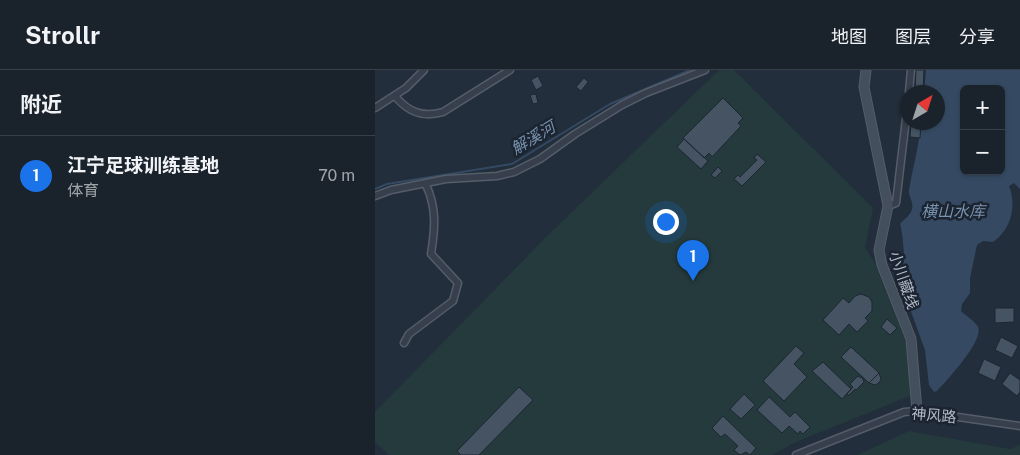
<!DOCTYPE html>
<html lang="zh">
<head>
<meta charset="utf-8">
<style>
	:root { --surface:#1a222c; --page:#272f38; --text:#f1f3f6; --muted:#9fa4a9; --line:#383f48; --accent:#1a73e8 }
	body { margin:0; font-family:"Public Sans","Noto Sans SC",sans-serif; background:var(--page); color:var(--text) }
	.controls { position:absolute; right:15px; top:15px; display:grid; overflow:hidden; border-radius:8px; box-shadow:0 1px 4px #0004 }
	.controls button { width:45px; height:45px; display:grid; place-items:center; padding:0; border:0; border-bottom:1px solid var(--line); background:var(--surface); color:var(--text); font:25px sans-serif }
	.compass { position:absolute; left:525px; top:15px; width:45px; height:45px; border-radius:50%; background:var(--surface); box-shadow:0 1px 4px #0004; rotate:39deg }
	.you { position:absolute; left:290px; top:151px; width:18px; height:18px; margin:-12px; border:4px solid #fff; border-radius:50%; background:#1a73e8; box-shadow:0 0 0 8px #1a73e833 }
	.badge { display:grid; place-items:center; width:32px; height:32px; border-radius:50%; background:var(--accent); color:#fff; font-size:16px; font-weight:700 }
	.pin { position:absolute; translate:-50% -41px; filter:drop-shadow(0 1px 2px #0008) }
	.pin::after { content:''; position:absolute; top:26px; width:18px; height:15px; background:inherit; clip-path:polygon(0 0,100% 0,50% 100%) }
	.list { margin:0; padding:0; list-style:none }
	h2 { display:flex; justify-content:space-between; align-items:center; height:65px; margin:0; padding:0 20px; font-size:21px }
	h2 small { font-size:16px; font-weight:400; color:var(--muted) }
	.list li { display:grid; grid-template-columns:32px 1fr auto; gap:15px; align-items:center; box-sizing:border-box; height:80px; padding:0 20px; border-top:1px solid var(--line) }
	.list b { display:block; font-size:19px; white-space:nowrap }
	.list p { margin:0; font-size:16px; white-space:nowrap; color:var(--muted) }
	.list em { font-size:16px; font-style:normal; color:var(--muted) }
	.map { position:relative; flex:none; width:645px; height:385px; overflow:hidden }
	header { display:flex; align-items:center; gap:30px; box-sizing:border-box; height:70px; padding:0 25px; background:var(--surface); border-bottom:1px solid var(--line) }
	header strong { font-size:24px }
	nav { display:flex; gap:28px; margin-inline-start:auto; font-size:18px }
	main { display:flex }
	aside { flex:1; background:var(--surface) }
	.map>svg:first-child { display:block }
	.green { fill:#243a3c }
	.water { fill:#354a62; fill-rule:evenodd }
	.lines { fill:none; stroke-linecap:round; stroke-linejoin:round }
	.stream { stroke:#354a62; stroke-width:2 }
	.building { fill:#465362; stroke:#1d2632 }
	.street-casing { stroke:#545d69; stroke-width:9 }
	.secondary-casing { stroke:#545d69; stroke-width:11 }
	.street { stroke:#363f4b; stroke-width:6 }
	.secondary { stroke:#444f5e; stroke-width:9 }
	.labels { text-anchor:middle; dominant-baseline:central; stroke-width:5; stroke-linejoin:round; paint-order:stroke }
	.street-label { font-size:15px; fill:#b1bac7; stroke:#1b2430 }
	.water-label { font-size:16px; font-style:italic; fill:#7892af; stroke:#1b2430 }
</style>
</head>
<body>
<header>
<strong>Strollr</strong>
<nav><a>地图</a><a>图层</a><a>分享</a></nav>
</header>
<main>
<aside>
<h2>附近<small></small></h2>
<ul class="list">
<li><span class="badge">1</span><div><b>江宁足球训练基地</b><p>体育</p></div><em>70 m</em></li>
</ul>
</aside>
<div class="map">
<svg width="645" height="385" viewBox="0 0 645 385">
	<rect width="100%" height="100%" fill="#222e3b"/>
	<path class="green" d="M344,0H359L498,138L490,178L499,191L532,275L535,326L421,372L397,385H14L0,372V342L172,166Z
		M534,361L635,379L645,375V385H482Z"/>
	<path class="water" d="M551,0H645V119L639,113L634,116C642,135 636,160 618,172L608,171L602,175L595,208V223L587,234L586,241C591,246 600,251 603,257C609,271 571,311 562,321L559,322L554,315L550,280L522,203C524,200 527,196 529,192C530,188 527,158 525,154C529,149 536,145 537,139C539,131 533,127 534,120C538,97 544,76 546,53L562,52V22H549ZM589,19H626V101H589Z"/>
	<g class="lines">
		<path class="stream" d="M0,119L12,114L137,94L235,34L315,0"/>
	</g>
	<path class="building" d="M541,0H549L548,22H540Z
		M163,6L168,16L161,20L156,10Z
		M209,8L213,12L206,21L201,17Z
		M161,24L163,33L158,34L155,25Z
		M348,28L368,48L363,53L366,56L337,87L334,83L329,88L308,68Z
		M536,52H546L545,68L535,67Z
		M309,69L333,91L326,99L302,77Z
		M382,84L391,92L367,116L359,109L363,105L365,107L382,90L379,88Z
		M343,97L347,101L340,108L336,105Z
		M486,224L494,227L497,232V241L490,248L493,251L482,262L474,254L464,265L448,250L468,228L474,233L480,226Z
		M620,238H639V252L620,253Z
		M512,249L522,258L515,265L506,257Z
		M626,267L643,276L637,288L620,280Z
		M421,276L429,283L419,294L432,307L409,331L388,311Z
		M476,277L504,303L494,313L466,287Z
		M609,289L626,297L620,311L603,303Z
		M448,292L476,319L467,329L437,301Z
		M504,303L506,309L504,313L500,315L494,313Z
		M635,303L645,310V322L642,326L627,314Z
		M483,306L486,308L487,307L489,312L481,320L480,319L474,325H471L478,317L475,314Z
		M144,317L158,330L104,385H86L82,381Z
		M369,324L380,335L366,349L355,339Z
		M394,327L415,347L420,342L435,357L428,364L425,361L423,364L414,356L407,363L382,340Z
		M348,346L381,378L375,385L371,382L365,385L359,380L363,376L350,364L346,367L337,358Z"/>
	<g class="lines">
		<defs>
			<path id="street" d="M534,22L536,0
				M20,26C33,42 48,48 68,42L135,0
				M0,38L31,18L49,0
				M0,126L16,120L71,109L122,106L139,102L165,89L200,64L247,35L271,23L330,0
				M513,136L521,133L532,40
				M29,273L34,264L78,231L83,213L56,184C60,159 62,138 51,115
				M421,385L529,342L542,341L645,356"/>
			<path id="secondary" d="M491,0L489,17L513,136L504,180L507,195L536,269L542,341"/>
		</defs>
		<use href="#street" class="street-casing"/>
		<use href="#secondary" class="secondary-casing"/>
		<use href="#street" class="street"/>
		<use href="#secondary" class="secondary"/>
	</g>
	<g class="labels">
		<g class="street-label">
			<text transform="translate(529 210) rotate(71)">小川藏线</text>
			<text transform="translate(559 345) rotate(5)">神风路</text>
		</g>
		<g class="water-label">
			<text transform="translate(158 68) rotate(-31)">解溪河</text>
			<text x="578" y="141">横山水库</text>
		</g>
	</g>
</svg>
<div class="controls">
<button>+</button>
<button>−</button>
</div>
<svg class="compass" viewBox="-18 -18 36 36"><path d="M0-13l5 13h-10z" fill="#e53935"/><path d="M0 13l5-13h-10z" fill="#9fa4a9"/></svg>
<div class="you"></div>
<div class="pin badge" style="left:318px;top:211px">1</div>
</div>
</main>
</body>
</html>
